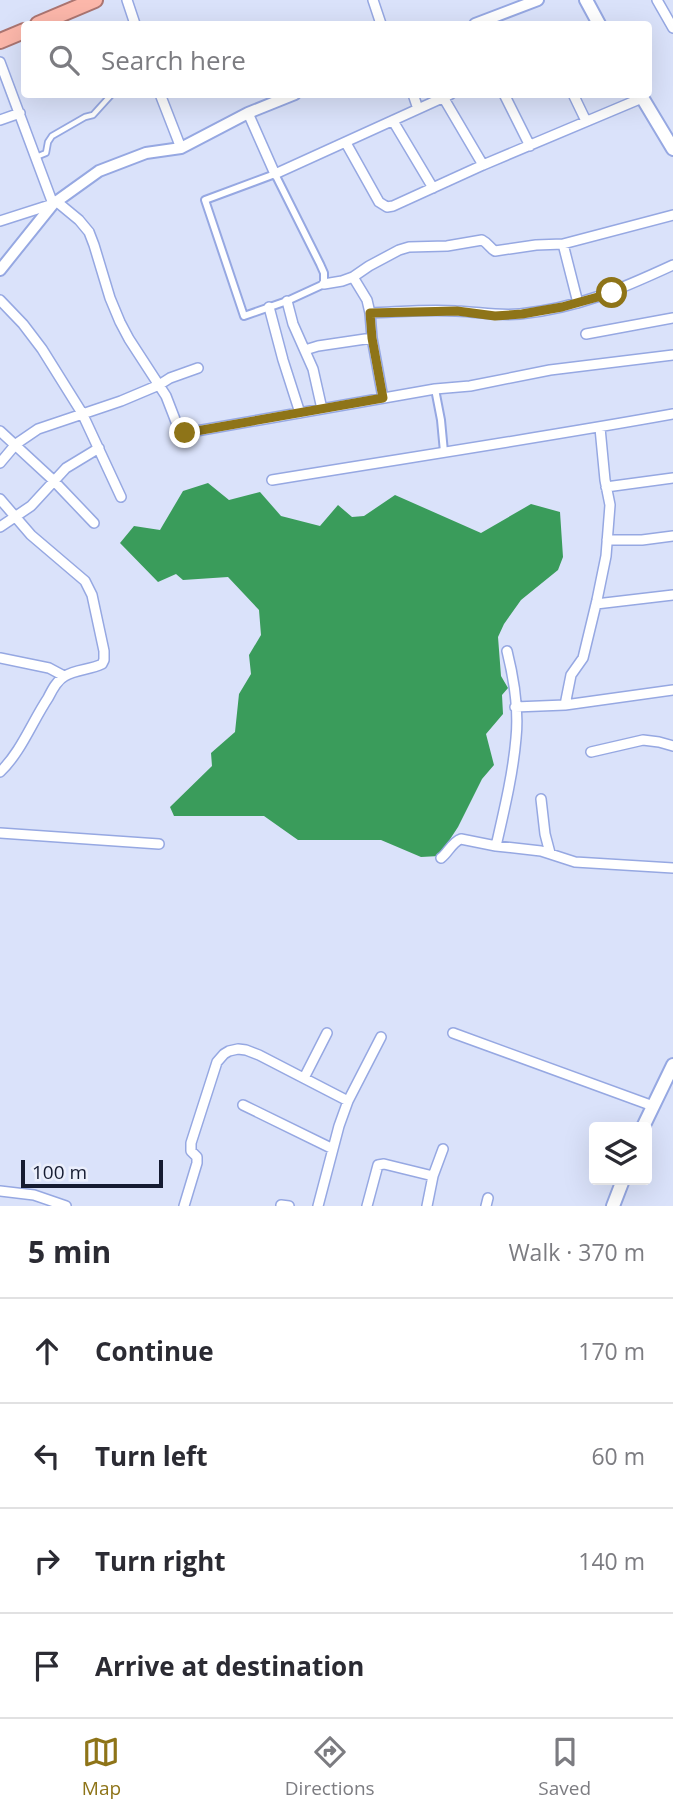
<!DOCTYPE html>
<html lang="en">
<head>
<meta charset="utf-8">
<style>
	:root { --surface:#fff; --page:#f2f2f3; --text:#2b2b33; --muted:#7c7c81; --line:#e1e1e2; --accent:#8e7418 }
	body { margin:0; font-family:"Open Sans",sans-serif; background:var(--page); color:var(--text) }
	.controls { position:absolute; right:21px; bottom:21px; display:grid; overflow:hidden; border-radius:7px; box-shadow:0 7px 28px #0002 }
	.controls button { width:63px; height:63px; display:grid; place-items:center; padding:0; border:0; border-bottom:2px solid var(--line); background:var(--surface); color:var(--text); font:35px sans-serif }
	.scale { position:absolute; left:21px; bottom:18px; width:142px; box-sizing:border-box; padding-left:7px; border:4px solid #151b31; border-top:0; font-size:19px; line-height:24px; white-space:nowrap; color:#151b31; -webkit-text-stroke:5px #ebeffc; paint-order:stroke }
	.stop { position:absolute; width:21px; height:21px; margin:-16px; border:5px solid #8e7418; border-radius:50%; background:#fff }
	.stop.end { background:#8e7418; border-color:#fff; box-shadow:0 2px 7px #0008 }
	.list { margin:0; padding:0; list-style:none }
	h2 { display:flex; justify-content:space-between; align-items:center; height:91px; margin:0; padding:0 28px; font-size:30px }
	h2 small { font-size:23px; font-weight:400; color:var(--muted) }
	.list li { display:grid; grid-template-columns:46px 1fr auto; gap:21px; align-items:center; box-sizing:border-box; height:105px; padding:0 28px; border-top:2px solid var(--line) }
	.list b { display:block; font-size:26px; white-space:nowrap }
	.list em { font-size:23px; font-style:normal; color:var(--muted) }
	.icon { flex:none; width:38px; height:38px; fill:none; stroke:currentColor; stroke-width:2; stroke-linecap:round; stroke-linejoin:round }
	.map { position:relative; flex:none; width:673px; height:1206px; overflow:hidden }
	.search { position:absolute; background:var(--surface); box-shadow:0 7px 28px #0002; left:21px; right:21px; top:21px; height:77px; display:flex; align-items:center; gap:18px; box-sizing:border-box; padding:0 24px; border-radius:7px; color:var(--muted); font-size:26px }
	.sheet { height:511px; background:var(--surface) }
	nav { display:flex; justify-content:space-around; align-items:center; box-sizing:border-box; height:98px; border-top:2px solid var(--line); background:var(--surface); font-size:19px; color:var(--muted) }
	nav a { display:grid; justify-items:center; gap:4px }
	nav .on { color:var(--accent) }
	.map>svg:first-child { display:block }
	.water { fill:#3a9c5b }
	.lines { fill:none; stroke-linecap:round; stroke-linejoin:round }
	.service-casing { stroke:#96a8e2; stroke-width:8 }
	.pedestrian-casing { stroke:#96a8e2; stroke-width:10 }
	.minor-casing { stroke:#96a8e2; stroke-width:12 }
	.tertiary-casing { stroke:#96a8e2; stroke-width:14 }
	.secondary-casing { stroke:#96a8e2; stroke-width:16 }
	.trunk-casing { stroke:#ab7571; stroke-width:18 }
	.service { stroke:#fff; stroke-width:4.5 }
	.pedestrian { stroke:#fff; stroke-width:6 }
	.minor { stroke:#fff; stroke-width:9 }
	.tertiary { stroke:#fff; stroke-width:10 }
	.secondary { stroke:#fff; stroke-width:12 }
	.trunk { stroke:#fcb7aa; stroke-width:14 }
	.route { stroke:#8e7418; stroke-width:9 }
</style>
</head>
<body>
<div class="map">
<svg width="673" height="1206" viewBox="0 0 673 1206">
	<rect width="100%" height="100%" fill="#dae2fa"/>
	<path class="water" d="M208,483L229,500L260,492L281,516L320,526L338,505L352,517L364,516L395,495L481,533L531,504L560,512L563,557L558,570L521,600L504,624L498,637L501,676L508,688L502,695L503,714L486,734L494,765L482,779L458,827L439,856L421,857L381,840H298L264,816H174L170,807L212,766L211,753L235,732L239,694L251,674L249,655L261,635L259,610L228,577L183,580L176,574L158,582L120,543L134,526L160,530L183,491Z"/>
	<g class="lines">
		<defs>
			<path id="service" d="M36,157L46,153L48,142L52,136L85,117L93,115L112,94"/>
			<path id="pedestrian" d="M275,174L320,264L324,273V284L287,301L244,316L205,200Z
				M435,389L441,420L444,452"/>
			<path id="minor" d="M127,0L135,24
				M373,0L381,24
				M657,0L673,28
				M0,62L53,204L0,221
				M160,94L181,148
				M413,94L418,109
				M504,94L530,146
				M573,94L586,121
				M443,97L483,165
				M248,113L275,174L451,94
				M0,120L20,113
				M393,121L433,188
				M346,143L379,202L387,207L393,206L483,165L642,98
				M56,201L79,220L89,232L94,245L110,298L120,322L129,339L166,396L178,427L180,432L185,433L435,389L470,386L550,370L673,355
				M563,244L578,303
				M353,277L367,300L370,313L372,338L383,398
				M324,284L342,281L353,277L369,266L399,250L409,247L447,246L482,240C488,243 490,248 495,251L536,245L563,244L673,215
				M0,300L23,324L42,349L82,413L121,497
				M287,301L293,324L313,369L322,409
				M269,307L283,360L300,413
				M370,313C399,312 428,309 456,311C480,312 496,316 520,314C578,308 621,289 673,265
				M586,334L673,318
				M305,350L318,346L372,338
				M0,431L53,480L94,523
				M0,463L16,444L38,429L121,401L159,385L170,378L198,368
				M272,480C406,458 540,438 673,414
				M606,487L673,478
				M0,499L31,535L85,581L92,595L104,651V660L102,664C90,670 76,669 65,676C57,680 52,690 48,698C32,722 21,752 0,772
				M0,527L31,506L66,468L99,448
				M607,540H642L673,536
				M596,604L673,595
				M0,658L49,668L64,676
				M565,705L571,675L583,658L597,600L606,556L610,505L605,480L600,428
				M515,707L565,705L673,690
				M591,752L643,740L659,742L673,746
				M541,799L545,834L550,853
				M0,833L159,844
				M496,846C504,811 513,774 516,738C519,709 514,679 507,651
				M441,858C448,853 452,842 461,839L496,846L541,851L575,862L673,868
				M453,1033L653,1106
				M304,1078L327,1033
				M243,1105L333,1149
				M0,1191L34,1195L66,1206
				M281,1205L289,1206
				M184,1206L197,1163V1157L191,1151V1143L217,1062L224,1054L229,1051L238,1049L246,1050L259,1055L348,1101
				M318,1206L339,1126L348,1101L381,1037
				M367,1206L378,1165L384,1164L433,1176
				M427,1206L433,1176L443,1149
				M486,1206L488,1198"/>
			<path id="tertiary" d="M475,24L538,0
				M0,270L53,204L99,171L146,153L181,148L248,113L295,94"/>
			<path id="secondary" d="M586,0L599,24
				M640,94L673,149
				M643,1127L673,1065
				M613,1206L623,1180"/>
			<path id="trunk" d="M38,24L95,0
				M0,41L24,31"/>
		</defs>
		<use href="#service" class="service-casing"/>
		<use href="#pedestrian" class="pedestrian-casing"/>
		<use href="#minor" class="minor-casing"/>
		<use href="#tertiary" class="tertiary-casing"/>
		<use href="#secondary" class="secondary-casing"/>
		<use href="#trunk" class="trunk-casing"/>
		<use href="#service" class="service"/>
		<use href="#pedestrian" class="pedestrian"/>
		<use href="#minor" class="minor"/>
		<use href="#tertiary" class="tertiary"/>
		<use href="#secondary" class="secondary"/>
		<use href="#trunk" class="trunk"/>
	</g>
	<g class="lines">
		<path class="route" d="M185,433L383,398L372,338L370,313L457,311L495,316L522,314L562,307L612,293"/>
	</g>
</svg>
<div class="controls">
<button><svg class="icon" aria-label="layers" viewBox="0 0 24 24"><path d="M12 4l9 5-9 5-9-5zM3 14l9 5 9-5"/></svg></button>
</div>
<div class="scale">100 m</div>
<div class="stop" style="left:612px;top:293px"></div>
<div class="stop end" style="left:185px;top:433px"></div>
<div class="search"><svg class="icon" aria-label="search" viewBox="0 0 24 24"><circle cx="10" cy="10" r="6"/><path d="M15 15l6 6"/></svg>Search here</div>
</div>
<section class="sheet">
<h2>5 min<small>Walk · 370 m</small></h2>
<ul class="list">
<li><svg class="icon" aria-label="ahead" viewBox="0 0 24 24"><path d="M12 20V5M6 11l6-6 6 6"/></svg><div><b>Continue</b></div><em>170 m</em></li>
<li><svg class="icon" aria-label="left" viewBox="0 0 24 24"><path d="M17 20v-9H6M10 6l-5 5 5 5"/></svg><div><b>Turn left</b></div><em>60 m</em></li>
<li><svg class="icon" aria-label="right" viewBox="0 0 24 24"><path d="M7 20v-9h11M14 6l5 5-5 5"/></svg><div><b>Turn right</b></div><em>140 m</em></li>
<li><svg class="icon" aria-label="arrive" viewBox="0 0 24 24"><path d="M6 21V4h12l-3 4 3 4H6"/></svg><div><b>Arrive at destination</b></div></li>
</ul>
</section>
<nav>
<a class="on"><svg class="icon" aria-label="map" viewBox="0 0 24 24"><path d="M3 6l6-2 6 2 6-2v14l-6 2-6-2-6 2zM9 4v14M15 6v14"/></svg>Map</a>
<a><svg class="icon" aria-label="directions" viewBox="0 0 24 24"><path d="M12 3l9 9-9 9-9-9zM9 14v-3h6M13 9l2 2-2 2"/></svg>Directions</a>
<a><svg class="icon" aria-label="saved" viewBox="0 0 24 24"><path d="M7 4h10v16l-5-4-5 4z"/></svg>Saved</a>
</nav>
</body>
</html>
